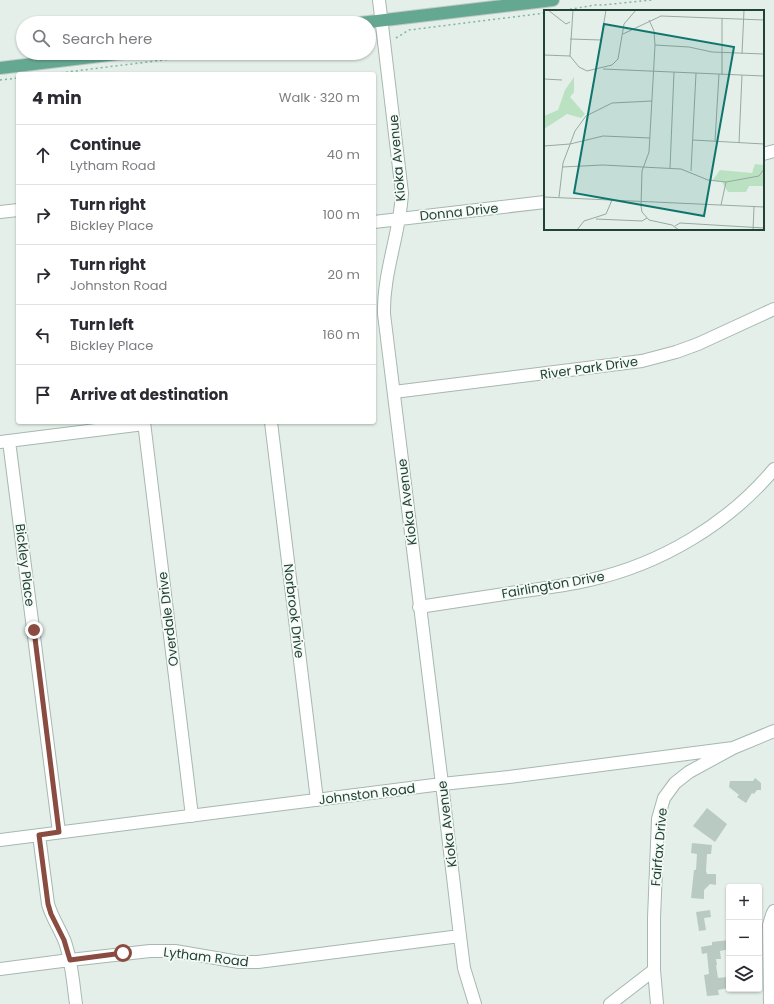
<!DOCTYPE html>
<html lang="en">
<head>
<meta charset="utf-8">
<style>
	:root { --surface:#fff; --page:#f2f2f3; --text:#2b2b33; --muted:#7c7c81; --line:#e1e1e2 }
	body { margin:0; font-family:Poppins,sans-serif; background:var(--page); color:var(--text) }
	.controls { position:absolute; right:12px; bottom:12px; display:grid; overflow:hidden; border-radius:4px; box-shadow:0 1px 3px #0004 }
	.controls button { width:36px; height:36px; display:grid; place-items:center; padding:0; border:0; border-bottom:1px solid var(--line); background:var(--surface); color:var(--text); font:20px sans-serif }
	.stop { position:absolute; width:12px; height:12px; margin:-9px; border:3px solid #8a4b41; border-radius:50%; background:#fff }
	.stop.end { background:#8a4b41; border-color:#fff; box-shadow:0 1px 4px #0008 }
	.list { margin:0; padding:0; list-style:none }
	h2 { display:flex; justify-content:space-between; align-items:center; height:52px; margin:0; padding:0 16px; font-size:17px }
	h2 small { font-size:13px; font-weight:400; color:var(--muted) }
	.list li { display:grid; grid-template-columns:26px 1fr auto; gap:12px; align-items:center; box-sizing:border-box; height:60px; padding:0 16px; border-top:1px solid var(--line) }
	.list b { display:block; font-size:15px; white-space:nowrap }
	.list p { margin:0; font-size:13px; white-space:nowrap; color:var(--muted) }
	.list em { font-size:13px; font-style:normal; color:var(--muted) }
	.icon { flex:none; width:22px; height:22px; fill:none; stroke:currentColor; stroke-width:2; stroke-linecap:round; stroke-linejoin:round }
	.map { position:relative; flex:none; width:774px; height:1004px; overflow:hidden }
	.search { position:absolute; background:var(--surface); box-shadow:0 1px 3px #0004; left:16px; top:16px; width:360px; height:44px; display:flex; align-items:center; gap:10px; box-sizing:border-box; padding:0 14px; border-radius:22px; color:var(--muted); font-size:15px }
	.panel { position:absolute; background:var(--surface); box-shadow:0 1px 3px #0004; left:16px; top:72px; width:360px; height:352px; border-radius:4px }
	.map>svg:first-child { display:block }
	.building { fill:#b9cac2 }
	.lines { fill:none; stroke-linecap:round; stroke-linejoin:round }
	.minor-casing { stroke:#a6b8b0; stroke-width:14 }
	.major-casing { stroke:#c1cac7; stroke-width:14 }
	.path { stroke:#82b5a2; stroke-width:1.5; stroke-dasharray:2 3; stroke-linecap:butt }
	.minor { stroke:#fff; stroke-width:12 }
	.major { stroke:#65a892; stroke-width:12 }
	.route { stroke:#8a4b41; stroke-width:5 }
	.labels { text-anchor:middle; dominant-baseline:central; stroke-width:3.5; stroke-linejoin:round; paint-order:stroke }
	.street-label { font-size:13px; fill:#214237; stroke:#f5faf7 }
	.inset-road { fill:none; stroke:#96aaa2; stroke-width:1 }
	.view { fill:#0f766e; fill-opacity:0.15; stroke:#0f766e; stroke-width:2 }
	.inset-edge { fill:none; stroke:#214237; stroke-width:2 }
</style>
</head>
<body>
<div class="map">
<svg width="774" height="1004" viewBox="0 0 774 1004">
	<rect width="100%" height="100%" fill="#e4efe9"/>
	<path class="building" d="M755,778L761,783V790H757L754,794L752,793L746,803L737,797L739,795L729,787L730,781H753Z
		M707,808L727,824L715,842L693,826Z
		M692,843L712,845L711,854H707L706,871L707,874H716V885L710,884L704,890V899L691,898L694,870H696L697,854L691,853Z
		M710,910L711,917L704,918L706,930L699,931L696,912Z
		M729,940V949L720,951L721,959H716L717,965H716L718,978L727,977L728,988L718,990L719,995L707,996L704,975L709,974L707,953L702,954L701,947L712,945V942Z"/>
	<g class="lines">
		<defs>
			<path id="minor" d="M379,0L402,193C400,234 383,272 384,314L442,784L460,936L464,968L475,1004
				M763,154L774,151
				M0,212L18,210
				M374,222L545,202
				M394,392L642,361L676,352L698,344L774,309
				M144,422L192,816
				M271,422L317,800
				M9,441L59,832
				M0,442L144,424
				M419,607C454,602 489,596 524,591C547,588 569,585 590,580C661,564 728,524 774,469
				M39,835L48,904C52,918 60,929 65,942C72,962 73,983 76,1004
				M0,840L442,784L509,777L733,748
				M0,969L70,960L150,951H175L239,962H258L460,936
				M610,1004L654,970
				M657,1004L654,970V918L658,819L664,798L675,783L689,772L733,748L774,731
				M770,1004L769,925L772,915L774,911"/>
			<path id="major" d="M360,23L553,0
				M0,68L125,53"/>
		</defs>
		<use href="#minor" class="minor-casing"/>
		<use href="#major" class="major-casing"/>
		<path class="path" d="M560,11L595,5H603L652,0
			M396,38L409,30L545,13
			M369,41L371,42L374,41
			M51,74L220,53
			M0,80L18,78"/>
		<use href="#minor" class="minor"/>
		<use href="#major" class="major"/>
	</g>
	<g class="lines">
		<path class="route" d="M34,630L59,832L39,835L48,904L51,914L64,940L70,960L123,953"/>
	</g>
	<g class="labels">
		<g class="street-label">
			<text transform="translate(397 158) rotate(-95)">Kioka Avenue</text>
			<text transform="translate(459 212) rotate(-6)">Donna Drive</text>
			<text transform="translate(589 368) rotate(-8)">River Park Drive</text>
			<text transform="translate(407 502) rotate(-97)">Kioka Avenue</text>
			<text transform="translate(25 565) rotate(83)">Bickley Place</text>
			<text transform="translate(553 585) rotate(-10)">Fairlington Drive</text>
			<text transform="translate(294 611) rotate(83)">Norbrook Drive</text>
			<text transform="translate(168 619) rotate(-97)">Overdale Drive</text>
			<text transform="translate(367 794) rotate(-7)">Johnston Road</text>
			<text transform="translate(447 824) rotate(-97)">Kioka Avenue</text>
			<text transform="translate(659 847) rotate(-85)">Fairfax Drive</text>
			<text transform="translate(206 957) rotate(7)">Lytham Road</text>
		</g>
	</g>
	<g transform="translate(544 10)">
		<rect width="220" height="220" fill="#e4efe9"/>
		<path d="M30,67V82L26,87L41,104L37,108L23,104L0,119V106L14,100L21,80ZM211,154L220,155V176H205L202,182H184L178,172L168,171L176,160L208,163Z" fill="#bbe1c3"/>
		<path class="inset-road" d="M4,0L22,14L26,12M178,8V65M105,10L110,21L111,35L105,142L98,161L97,196L98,202L105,210L128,215L135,220M79,24L117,6L220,10M26,29L57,30L62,0M111,35L145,37L168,42L220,44M198,44L200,0M0,45L26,46L35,57L43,61L68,55L74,49L80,14L92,0M26,46L29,0M59,59L220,66M0,69L18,70M220,99V118M149,130L220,134M171,131L175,64M195,133L198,65M0,136L26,134L59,126L106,128M18,157L59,155L137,159L164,170L182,172L215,166L220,159M126,158L130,62M147,161L152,63M0,187L220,197M15,187L19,153L31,121L42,106L68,93L108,91M177,195L182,172M52,209L98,211L103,208M131,216L136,213L220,218M33,220L40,211L62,204L68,190M209,220L210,197"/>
		<path class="view" d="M60,14L190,37L160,206L30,183Z"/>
		<rect width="220" height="220" class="inset-edge"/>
	</g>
</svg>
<div class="controls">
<button>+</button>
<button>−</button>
<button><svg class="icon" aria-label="layers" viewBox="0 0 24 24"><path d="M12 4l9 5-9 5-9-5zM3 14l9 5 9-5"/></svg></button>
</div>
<div class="stop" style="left:123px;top:953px"></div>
<div class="stop end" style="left:34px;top:630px"></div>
<div class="search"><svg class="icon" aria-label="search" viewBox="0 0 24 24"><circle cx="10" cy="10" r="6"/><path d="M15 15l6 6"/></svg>Search here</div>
<section class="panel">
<h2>4 min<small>Walk · 320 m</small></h2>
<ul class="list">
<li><svg class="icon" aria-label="ahead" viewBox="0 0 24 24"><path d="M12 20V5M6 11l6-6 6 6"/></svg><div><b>Continue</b><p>Lytham Road</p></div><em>40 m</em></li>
<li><svg class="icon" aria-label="right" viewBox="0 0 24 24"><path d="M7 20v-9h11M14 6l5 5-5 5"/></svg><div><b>Turn right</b><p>Bickley Place</p></div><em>100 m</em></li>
<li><svg class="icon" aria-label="right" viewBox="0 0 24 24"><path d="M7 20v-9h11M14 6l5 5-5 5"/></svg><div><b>Turn right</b><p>Johnston Road</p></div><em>20 m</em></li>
<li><svg class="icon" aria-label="left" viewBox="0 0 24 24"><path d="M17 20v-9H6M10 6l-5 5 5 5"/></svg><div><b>Turn left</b><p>Bickley Place</p></div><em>160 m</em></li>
<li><svg class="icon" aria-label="arrive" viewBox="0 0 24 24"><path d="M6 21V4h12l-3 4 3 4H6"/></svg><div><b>Arrive at destination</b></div></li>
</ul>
</section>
</div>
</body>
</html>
